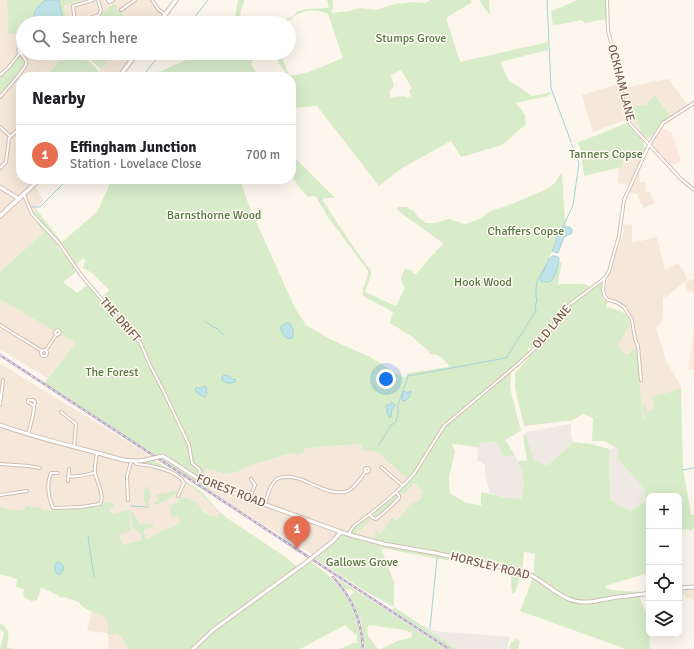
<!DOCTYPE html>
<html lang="en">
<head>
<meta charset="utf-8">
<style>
	:root { --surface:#fff; --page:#f6f6f6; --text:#202124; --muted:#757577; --line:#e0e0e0; --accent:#e76f51 }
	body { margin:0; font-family:Signika,sans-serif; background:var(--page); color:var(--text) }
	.controls { position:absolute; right:12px; bottom:12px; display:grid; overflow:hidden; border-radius:8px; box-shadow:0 4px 16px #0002 }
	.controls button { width:36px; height:36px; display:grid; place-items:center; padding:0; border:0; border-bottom:1px solid var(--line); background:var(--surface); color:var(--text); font:20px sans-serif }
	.you { position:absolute; left:386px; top:379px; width:14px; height:14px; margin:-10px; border:3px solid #fff; border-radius:50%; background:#1a73e8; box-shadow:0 0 0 6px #1a73e833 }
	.badge { display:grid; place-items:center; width:26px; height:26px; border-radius:50%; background:var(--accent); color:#fff; font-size:13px; font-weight:700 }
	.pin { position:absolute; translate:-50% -33px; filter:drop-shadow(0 1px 2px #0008) }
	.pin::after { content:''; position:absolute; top:21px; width:14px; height:12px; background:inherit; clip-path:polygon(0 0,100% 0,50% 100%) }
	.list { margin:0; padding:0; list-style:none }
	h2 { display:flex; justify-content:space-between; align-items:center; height:52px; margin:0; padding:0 16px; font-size:17px }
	h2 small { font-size:13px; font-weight:400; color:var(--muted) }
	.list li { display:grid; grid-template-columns:26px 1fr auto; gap:12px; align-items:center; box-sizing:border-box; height:60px; padding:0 16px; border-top:1px solid var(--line) }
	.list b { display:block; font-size:15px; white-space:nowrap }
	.list p { margin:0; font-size:13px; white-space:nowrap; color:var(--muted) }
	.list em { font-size:13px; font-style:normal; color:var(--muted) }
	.icon { flex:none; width:22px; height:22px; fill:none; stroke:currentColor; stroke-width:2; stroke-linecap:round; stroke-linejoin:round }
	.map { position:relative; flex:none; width:694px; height:649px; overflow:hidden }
	.search { position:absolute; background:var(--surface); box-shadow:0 4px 16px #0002; left:16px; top:16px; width:280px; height:44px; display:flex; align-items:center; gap:10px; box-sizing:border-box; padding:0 14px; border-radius:22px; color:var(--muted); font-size:15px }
	.panel { position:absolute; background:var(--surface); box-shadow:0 4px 16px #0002; left:16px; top:72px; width:280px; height:112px; border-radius:16px }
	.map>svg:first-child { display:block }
	.residential { fill:#f5e8da }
	.commercial { fill:#fde8e0 }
	.industrial { fill:#efe9e4 }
	.green { fill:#d8ecc9; fill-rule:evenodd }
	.water { fill:#bfe3e8; stroke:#a5d3da }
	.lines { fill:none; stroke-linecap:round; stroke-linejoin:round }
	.stream { stroke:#a5d3da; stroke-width:1 }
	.minor-casing { stroke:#d1beb0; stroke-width:4 }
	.tertiary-casing { stroke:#d1beb0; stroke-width:5 }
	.secondary-casing { stroke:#d6c0b0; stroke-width:5.5 }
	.minor { stroke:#fff; stroke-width:2 }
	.tertiary { stroke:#fff; stroke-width:3 }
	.secondary { stroke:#fff; stroke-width:3.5 }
	.rail-casing { stroke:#b9a8c9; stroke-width:2.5 }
	.rail { stroke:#fffaf3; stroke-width:1; stroke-dasharray:3; stroke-linecap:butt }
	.tertiary-bridge-casing { stroke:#d1beb0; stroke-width:5; stroke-linecap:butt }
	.tertiary-bridge { stroke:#fff; stroke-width:3 }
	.labels { text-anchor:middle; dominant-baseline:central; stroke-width:3; stroke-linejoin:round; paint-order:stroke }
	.park-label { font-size:12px; fill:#537a41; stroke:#fffaf3 }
	.street-label { font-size:12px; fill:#7a5c4d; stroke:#fffaf3 }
</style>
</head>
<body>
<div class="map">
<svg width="694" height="649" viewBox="0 0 694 649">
	<rect width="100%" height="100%" fill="#fdf6ec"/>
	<path class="residential" d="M0,0H7L8,34H23V53H66L48,74L51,77H21V179H40L34,185L44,201L30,215L44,232L0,272Z
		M81,0H152L159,10L165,14L159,23H129L114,3L95,19L84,23H67L64,6Z
		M113,53H137L119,77H96Z
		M668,79L688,105L671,117L655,95L645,105L642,132L640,133L630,121L625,120L593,132L582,95L618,84L623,88Z
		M636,155L642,157L639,172L640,182H645L646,193L649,191L655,203L643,208L642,203H640L638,196H637V194L630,192L629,185L618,183L619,167L623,157Z
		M632,224V243L657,237L665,270L678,263L686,275L687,282L694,278V293L687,291L685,282L670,293L669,295L663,298V317L659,326L656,328L666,361L681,386V388L652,397L654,407L642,419L640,379L637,347L626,354L622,352L619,348L618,345L619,341H621L620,339L624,335L627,328L630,326L629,320L633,319L626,308L616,301L610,300L606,296L604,291L608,277L624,231L623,225Z
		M0,299L75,343L47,378L0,349Z
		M0,363L38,387L119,436L144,452L151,457L153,459L202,492L220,512L218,517L217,518L213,516H211L202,510L177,500L184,516L180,523L173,527L161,531L156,535L146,540L123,545L111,514L86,508L35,512L0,517Z
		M361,444L362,450L377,452L413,483H414L423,491L421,497L416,503L410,504L405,511L372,540L313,555L242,512L213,493L200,483L205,469L214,470L223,474L237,472L248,466L295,452L302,449L329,446Z
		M694,586V600H692L679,593V587Z
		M94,605L142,649H109L108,636H111L108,635L107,633L87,631Z"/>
	<path class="commercial" d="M662,128L672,133L681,160L672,167L651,145Z
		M694,327V370L688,369Z"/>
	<path class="industrial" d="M571,424V437L574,442L547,467L534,461L525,432Z
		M495,441L505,457L515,455L518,461L524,478L523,489L521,499L509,498L490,493L485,475V465L477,460L478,447L481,443Z
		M617,446L619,450L617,458L645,490V499L632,511L621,507L610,499L609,449Z
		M421,625H422L431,629L434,631L510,637L507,649H457Z"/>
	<path class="green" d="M7,0H81L64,6L67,23H23V34H8Z
		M238,0H245L241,10L239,23H234Z
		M327,0H333V8L331,11L333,13L350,11L355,9L362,8L375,10L396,4L414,2L426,3L430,0H470L472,2L446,18L460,62L548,42V50L500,62L509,81L521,88L532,96L552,92L548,96L516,103L525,115L526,124L502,145L461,157L451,141L402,168L379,186L317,106L291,108V77H281L284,75L285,72L279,63L276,53H280L289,75C303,77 329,63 343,58L328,14C319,9 305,10 296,15C291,19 286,23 279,23L295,15L296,12L306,9L327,8L329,7ZM401,70L412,88L409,90L411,96L406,98L404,96L391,98L389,92L394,86L391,75Z
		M479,0H489L490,16Z
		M578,0H607V19L585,23L581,20L558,25L555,24L553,26L551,11Z
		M114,3L129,23H84L95,19Z
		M66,53H80L99,71L96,77H51L48,74Z
		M83,53H113L101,69Z
		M197,53H249L253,61L251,64L259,77H155L157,73L186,60Z
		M21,56L24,62V65L15,77L11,84L7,87L0,96V79L1,76L9,70L19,57Z
		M655,95L671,117L662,123L651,137L645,139L640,133L641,132L631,106L645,105Z
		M627,123L643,141L645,149L642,157L636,155L623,157L622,167L584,176L580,147L577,143Z
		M291,154L335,198H323V201L350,242L371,271V275L365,292L396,306L405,288C400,281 400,276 405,269L411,270L414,274H416L437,250L444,244L397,210L398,207H406L414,211L418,217L426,223H435L449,219L465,224L480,219L490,211L512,204L547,189L555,183L561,173L562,176L563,187L565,223L566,227H563L557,236L554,247L540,279L545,281L549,282L553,279L559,262L562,263C561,270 558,277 558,285H559L560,284H584L591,287L564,308L532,350L529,347L528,349L530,352L511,372L510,388L521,431L505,440L515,455L505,457L495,441L481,443L478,447L452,444L455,452L449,477L450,493L464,502L481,506V492L509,498L521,499C526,481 524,478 518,461H527L523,435H526L534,460L547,466L574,442L591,444L609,449L610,499L621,507L632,511L645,500V490L617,458L619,450L617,447H615L604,441H592L593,418L583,414L571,421H566L524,426L515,388V373L520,368L567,309L584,295L602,283L601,289L603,300L608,301L606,307C618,310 630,311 630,327L627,328L624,335L621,339L622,342L619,341C618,347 621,353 627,354L637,347L640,379L642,419L647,414H643L642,405L646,404L647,413L654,407L652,397L681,388L683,469L691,514L694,515V528L691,531L688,529L679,531V496H649V523L648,524L649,531V572L648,573L605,586L606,588L613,590L639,592L641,601L649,622L650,649H626L520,611L533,577L535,554L524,552L522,573L515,592L514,593H512L510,571L494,569L381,548L394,582V607L457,649H451L392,610L394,607L365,591L314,558L342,533L372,540C376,537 376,535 374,531L376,530L379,534L386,528L385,527C388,523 390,520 393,517L396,520L405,511L410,504C418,502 421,500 423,491L414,483L413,484L410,488L407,489L406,492L400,495L398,493V491L409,480L377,452L362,450L361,444L329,446L303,449L304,452L297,456L295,452L248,466L237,472L223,474L214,470L206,469L201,480L168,456L164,455L155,456L44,383L75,343L0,299V272L44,232L30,215L36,209L62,242L97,212L112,179H242V185L249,206L295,308L306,325L332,340L370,357L404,378L408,373L448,367L449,365L438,355L430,354L428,350L411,336L390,323L393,312L363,296C361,286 369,280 368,271L328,217L316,197L313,196L308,197C301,189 293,181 291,170C290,165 291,159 291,154ZM61,243L76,265L83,258L85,261L83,268L92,273L109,290L100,299L87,285L77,293L63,282L76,272L69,259L57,247Z
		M158,458H165L191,477L189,479Z
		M152,459L202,492L216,508C212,506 209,501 204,497C199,492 192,487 185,484C181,474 166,469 156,466C150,465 143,464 137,462Z
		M192,477L200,483L208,485V487L211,489V491L214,492L213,493L191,480Z
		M146,486H147L150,490V493L152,495C151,500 146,499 150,506L149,507C142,502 142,494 146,486Z
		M180,489H181L176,499L175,497L176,494H174C170,500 160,502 154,506L155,504L153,503L154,502H157L159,498H156V495L157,494C160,494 171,492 173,490L177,492Z
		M397,495L399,497L398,499L382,513L379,514L376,518L373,517L372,514L394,496Z
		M182,497C191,501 198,500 202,511L211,516L212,515L217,518L220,512L227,518L284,556L298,567L310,561C329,575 343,587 353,609C357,618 357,628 363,635C363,622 356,608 349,596L354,592L350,589L346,590L338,580V579L446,649H381L397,641L412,637V633L404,630L369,625L367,628L368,636L378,649H365L364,642L361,639L362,649H340L353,643H357V636L345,625L300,649H128L121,636L114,633L113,635H108L107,633L109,630L107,627L109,625C107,615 100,615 91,611C87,610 83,607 80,604L79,602L64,597L62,598L58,596V595L42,588H41L37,600L31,601L23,596L24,589L16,587L17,579L0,574V508L3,507L6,509H13L16,511L25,509L26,505L29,506L31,508L37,507L42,508V511L87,508H89L90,505L113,502L115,507L110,509L111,514L129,510L131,531L119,534L123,545L142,540L141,534L134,529L132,525L130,510H131C134,515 137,519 140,524H154V526L143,530L146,539L156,535L161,531L173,527L180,523V518L178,519L177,515L171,518V509L172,505L178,502L177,500Z
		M369,517L371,518C369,523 364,524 363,528L361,530L358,529L357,531V533H360L359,537L353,535C351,526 362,521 369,517Z
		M0,623C12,632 8,634 7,648L14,649H0L4,633L3,631L0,630Z
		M515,638L520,641L518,649H509L511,642H514Z"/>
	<path class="water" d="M46,0H59L63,21L62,23C57,23 51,24 46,23C26,20 35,7 46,0Z
		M563,227H570L572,230V233L564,237L558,253L552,251C557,243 555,234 563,227Z
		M552,256H556L559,258C558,264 556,280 549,282C547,282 544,281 542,282L540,279L549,259Z
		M286,323H290L293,330V337L289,339C284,338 280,331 281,326Z
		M224,375L229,376L233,380L235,379L236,381C232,384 226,384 222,380V377Z
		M205,386L207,388L206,391L207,393L205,397H204L197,393L195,389L197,387L198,388H201Z
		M405,391L407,393L411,391C411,395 408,401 403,401L402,399L403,392Z
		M391,403L394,404L395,406L392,409L391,417H389L387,411V407L386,406L387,405H390Z
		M59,562L62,564L64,568L61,574L59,575L55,571V565L56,563Z"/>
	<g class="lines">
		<path class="stream" d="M547,0L551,88L571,142
			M190,23L208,0
			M144,77L148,69L162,53
			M31,207H40L68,179
			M563,227L573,205L579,163L572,145
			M205,321L212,326
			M213,327L218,329
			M218,330L224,335
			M391,401L392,403
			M379,445L392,424H394L396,422L398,413V405L408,376L506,358L536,311L535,304L537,302C534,284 537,279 547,264
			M682,470L694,468
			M131,506L148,507
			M88,536L94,577
			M430,628L437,558"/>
		<defs>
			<path id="minor" d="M93,0L73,6L75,22L82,21L99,15L101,10L98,0
				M108,0L109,2L113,0
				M152,0L159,10L165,14
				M607,0L608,31L616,59L619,81L628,120L631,125L680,178L694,190
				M121,10L135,0
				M20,53L18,50L19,49L21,48L22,49L23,51L21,53
				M0,75L8,68L20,53C22,55 27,60 26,64C26,68 4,92 0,97
				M0,127L10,136
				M0,168L6,162L9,138L21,127
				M24,195L32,214L59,243L81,275L111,310L127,331L140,342L150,365L164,392L189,445L192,463L199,469L200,471L198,479
				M604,280L603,290L605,297L608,300L616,302L624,307L632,320L635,339L638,346L641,380
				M0,325L42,351
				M46,350L56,335L59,334L60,332L58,330L56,331L55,333L56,335
				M41 353a3 3 0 1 1 6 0a3 3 0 1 1-6 0Z
				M0,405L3,380
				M61,412L76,424L74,447
				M28,435L33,415L34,406L35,402L33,400H28V402L34,406
				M135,462L137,464C150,465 178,470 184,483L178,496
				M0,464L29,466L40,468
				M381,467L403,486
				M365 470a2 2 0 1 1 4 0a2 2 0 1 1-4 0Z
				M58,473H51C46,484 49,498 53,508L81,507L100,504C105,496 97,482 95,473C94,466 96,460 97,453
				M68,476C78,478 86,474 95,473
				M68,481L69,469
				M0,495L27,491
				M250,498L255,485L251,479
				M128,500L127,476L131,462
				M265,504C267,497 269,488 274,482C277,478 281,477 285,477C290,476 295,478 300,479C314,484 335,498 350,490C352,488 354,486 356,484C360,480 363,476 366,471
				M370,515L373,518L376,519L388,509L399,498V496L396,492
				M349,534L351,530L354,526C376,510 396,494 414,474L444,426L518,364L532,351L549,332L565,308L605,278L609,271L619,236L624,200L649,145L663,123L694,103
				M293,536L300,517"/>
			<path id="tertiary" d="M0,187L19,199
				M0,425C31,436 62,444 94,452C111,456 128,464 145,460
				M171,461L203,482L341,532L354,536L384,544L435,553L527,573C542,580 554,593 569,599C585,606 602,599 618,597C628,596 639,595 649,593
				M314,556L332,542L341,532
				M679,588L694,587
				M193,649L213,630L308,561"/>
			<path id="secondary" d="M159,23L176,0
				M119,77L137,53
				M0,216L40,179"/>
		</defs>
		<use href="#minor" class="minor-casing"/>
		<use href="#tertiary" class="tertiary-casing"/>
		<use href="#secondary" class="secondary-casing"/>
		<use href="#minor" class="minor"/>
		<use href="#tertiary" class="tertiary"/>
		<use href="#secondary" class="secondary"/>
		<defs>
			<path id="rail" d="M0,355L449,649
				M333,577C352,597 362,622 363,649"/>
		</defs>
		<use href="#rail" class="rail-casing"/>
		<use href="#rail" class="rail"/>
		<defs>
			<path id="tertiary-bridge" d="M145,460L163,456L171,461
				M308,561L314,556"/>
		</defs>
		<use href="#tertiary-bridge" class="tertiary-bridge-casing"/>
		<use href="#tertiary-bridge" class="tertiary-bridge"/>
	</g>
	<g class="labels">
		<g class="park-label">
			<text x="411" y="38">Stumps Grove</text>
			<text x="606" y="154">Tanners Copse</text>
			<text x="214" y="215">Barnsthorne Wood</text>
			<text x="526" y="231">Chaffers Copse</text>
			<text x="483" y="282">Hook Wood</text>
			<text x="112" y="372">The Forest</text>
			<text x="362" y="562">Gallows Grove</text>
		</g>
		<g class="street-label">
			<text transform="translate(621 83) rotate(76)">OCKHAM LANE</text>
			<text transform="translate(120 320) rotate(49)">THE DRIFT</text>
			<text transform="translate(552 327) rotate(-50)">OLD LANE</text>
			<text transform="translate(231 491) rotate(21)">FOREST ROAD</text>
			<text transform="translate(490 566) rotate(14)">HORSLEY ROAD</text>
		</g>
	</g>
</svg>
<div class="controls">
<button>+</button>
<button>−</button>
<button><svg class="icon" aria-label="locate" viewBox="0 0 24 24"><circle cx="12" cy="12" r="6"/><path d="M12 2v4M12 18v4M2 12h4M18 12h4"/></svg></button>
<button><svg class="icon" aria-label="layers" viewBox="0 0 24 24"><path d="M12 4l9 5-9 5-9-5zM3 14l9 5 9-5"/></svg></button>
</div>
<div class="you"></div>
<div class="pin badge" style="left:297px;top:549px">1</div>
<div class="search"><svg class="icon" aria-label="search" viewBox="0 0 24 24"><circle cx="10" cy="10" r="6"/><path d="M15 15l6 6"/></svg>Search here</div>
<section class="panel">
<h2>Nearby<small></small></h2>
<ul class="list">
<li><span class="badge">1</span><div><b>Effingham Junction</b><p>Station · Lovelace Close</p></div><em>700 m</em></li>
</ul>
</section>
</div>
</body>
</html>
